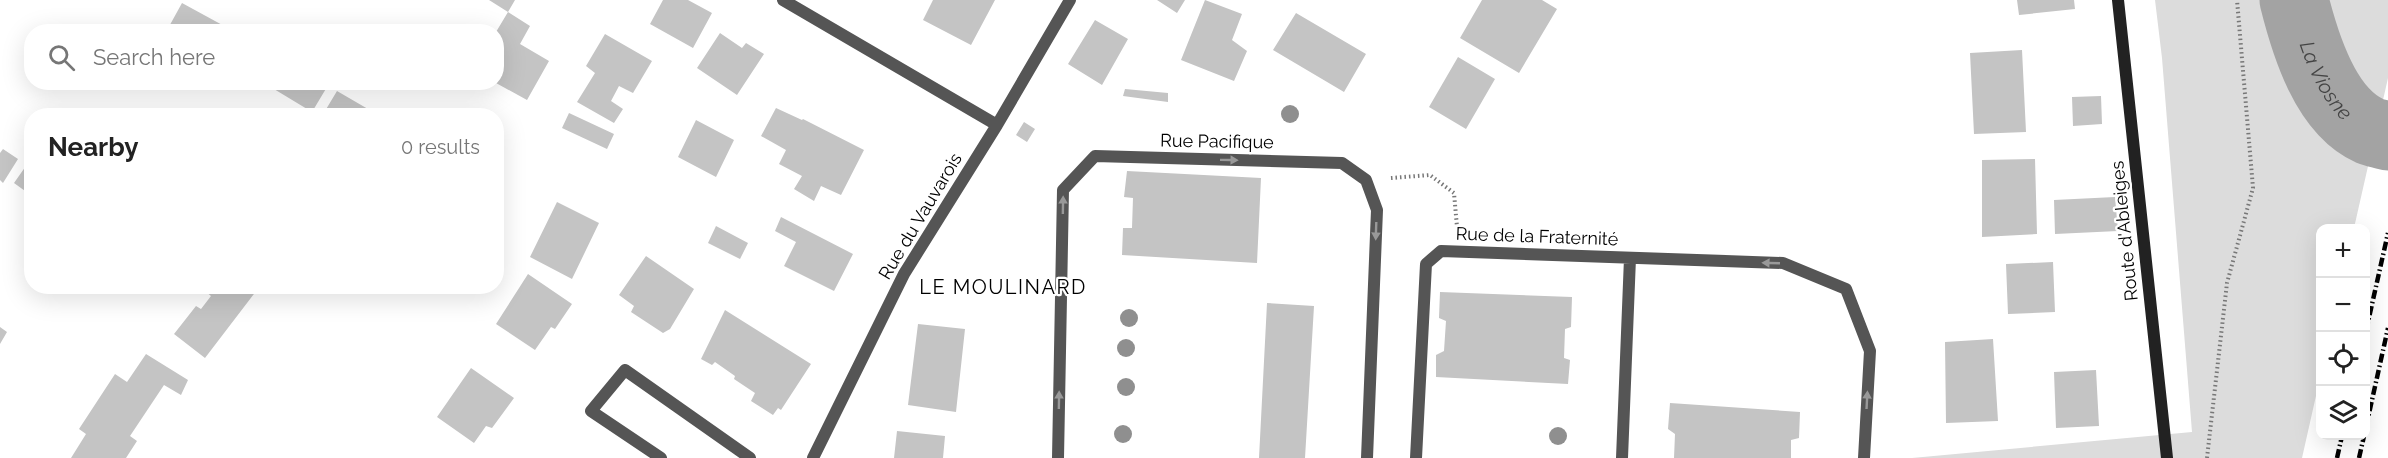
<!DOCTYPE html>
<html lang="en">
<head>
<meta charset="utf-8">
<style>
	:root { --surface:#fff; --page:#f2f2f2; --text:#222; --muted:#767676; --line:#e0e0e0 }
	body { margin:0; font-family:Raleway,sans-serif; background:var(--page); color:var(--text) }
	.controls { position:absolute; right:18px; bottom:18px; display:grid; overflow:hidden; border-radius:12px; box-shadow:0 6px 24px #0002 }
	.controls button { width:54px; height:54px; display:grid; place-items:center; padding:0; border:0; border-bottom:2px solid var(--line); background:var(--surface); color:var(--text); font:30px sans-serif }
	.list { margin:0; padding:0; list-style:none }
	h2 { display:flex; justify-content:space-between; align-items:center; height:78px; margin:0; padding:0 24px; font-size:26px }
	h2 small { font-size:20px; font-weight:400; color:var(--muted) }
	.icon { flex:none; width:33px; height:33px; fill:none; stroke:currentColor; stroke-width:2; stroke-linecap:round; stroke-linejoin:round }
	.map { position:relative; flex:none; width:2388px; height:458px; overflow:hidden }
	.search { position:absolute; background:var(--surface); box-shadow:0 6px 24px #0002; left:24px; top:24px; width:480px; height:66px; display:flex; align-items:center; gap:15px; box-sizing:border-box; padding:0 21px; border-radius:24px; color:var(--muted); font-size:22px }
	.panel { position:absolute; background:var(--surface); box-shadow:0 6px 24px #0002; left:24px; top:108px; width:480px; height:186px; border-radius:24px }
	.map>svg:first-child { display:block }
	.green { fill:#dcdcdc }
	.water { fill:#a3a3a3 }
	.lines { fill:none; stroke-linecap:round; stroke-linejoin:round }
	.river { stroke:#a3a3a3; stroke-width:69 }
	.building { fill:#c4c4c4 }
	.path { stroke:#777; stroke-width:4; stroke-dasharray:1.5 3; stroke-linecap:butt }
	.street { stroke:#555; stroke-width:12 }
	.secondary { stroke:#222; stroke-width:12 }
	.rail { stroke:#000; stroke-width:4.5; stroke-dasharray:9 3 1.5 3; stroke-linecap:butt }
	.tree { fill:#8f8f8f }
	.oneway { fill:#999 }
	.labels { text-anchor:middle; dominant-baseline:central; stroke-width:4.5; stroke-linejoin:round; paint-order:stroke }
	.street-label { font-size:18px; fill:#000; stroke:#fff }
	.water-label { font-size:20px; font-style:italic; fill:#444; stroke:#fff }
	.neighbourhood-label { font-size:20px; letter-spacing:1.5px; fill:#000; stroke:#fff }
</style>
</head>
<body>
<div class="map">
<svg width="2388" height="458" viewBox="0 0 2388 458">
	<rect width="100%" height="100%" fill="#fff"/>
	<path class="green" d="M2155,0H2272L2312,101L2326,33L2315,0H2388V78L2354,228H2320V378L2302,458H1912L2192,432L2162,58Z"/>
	<path class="water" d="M2272,0H2315L2326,33L2312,102Z"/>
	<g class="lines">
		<path class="river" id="s1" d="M2294,0C2305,44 2325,111 2370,131C2375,133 2382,134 2388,136"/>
	</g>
	<path class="building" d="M489,0H515L508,12Z
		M663,0H688L712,13L693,48L650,24Z
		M933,0H995L971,45L923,20Z
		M1157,0H1185L1177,13Z
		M1205,0L1242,14L1232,40L1247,51L1234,81L1181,60Z
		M1482,0H1542L1557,9L1519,73L1460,38Z
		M2017,0H2074L2075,9L2019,15Z
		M182,3L226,27L223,32H166Z
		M508,12L530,26L520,44L549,61L527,100L496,83V32Z
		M1296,13L1366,54L1344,92L1273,50Z
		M1095,20L1128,39L1102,85L1068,64Z
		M245,24L258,32H240Z
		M720,33L742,48L746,43L764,54L737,95L697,68Z
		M605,34L652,61L633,93L619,86L611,101L623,109L614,123L577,102L595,73L586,66Z
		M2022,50L2026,132L1974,134L1970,53Z
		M1458,57L1495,79L1466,129L1429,107Z
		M271,82H330L312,112L269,86Z
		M1125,89L1168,93V102L1123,96Z
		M337,91L380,116H322Z
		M2101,96L2102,124L2073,126L2072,97Z
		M776,108L802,120L803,119L864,150L841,195L821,186L814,201L794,189L802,176L779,164L786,150L761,136Z
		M569,113L614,134L607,149L562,128Z
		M696,120L734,140L716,177L678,157Z
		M1024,122L1035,129L1027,142L1016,135Z
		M3,149L18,159L3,183L0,180V153Z
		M2035,159L2037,234L1982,237V160Z
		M28,163L32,165V196L14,183Z
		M1127,171L1261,178L1257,263L1122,255L1123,228H1132L1133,198L1124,197Z
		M2115,197L2118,231L2055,234L2054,200Z
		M557,202L599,223L572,279L530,257Z
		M781,217L853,254L834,291L784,266L796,242L775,231Z
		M716,226L748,243L740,259L708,243Z
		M646,256L694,289L670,329L663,333L631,312L634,306L619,295Z
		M2053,262L2055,312L2008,314L2006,264Z
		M528,274L572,304L555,329L551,327L535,350L496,324Z
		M199,286H260L205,358L174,334L196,306L201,309L211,296Z
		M1440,292L1572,297L1571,327L1565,329L1564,358L1570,360L1568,384L1436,377V355L1444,351L1446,321L1439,318Z
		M1267,303L1314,306L1305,458H1259Z
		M725,310L811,364L781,410L778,408L773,415L751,401L755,393L734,379L735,376L715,362L712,365L701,359Z
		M918,324L965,329L956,412L908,405Z
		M0,327L7,332L0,344Z
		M1993,339L1998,421L1946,423L1945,342Z
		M146,354L188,380L181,395L164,385L130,436L137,441L126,458H71L86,434L79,429L115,374L127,382Z
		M471,368L514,398L492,428L486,426L474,443L437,417Z
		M2096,370L2099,426L2056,428L2054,372Z
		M1670,403L1800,412L1799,438L1791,440V458H1674L1675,434L1668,429Z
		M897,431L945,436L943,458H894Z"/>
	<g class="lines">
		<path class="path" d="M1391,178L1430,175L1454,193L1457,227
			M2207,458L2227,283L2253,188L2237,0"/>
		<path class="street" d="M783,0L997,125
			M661,458L591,411L625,370L750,458
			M813,458L904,274L997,125L1070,0
			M1058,458L1063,190L1095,156L1342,163L1366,180L1377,210L1367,458
			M1416,458L1426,264L1441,251L1783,263L1846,289L1870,351L1864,458
			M1622,458L1630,258"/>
		<path class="secondary" d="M2118,0L2167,458"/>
		<path class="rail" d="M2366,331L2388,233
			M2366,427L2388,328
			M2337,458L2342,436
			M2359,458L2364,436"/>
	</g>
	<g class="tree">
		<circle cx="1290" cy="114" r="9"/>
		<circle cx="1129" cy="318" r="9"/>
		<circle cx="1126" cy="348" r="9"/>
		<circle cx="1126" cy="387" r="9"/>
		<circle cx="1123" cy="434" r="9"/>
		<circle cx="1558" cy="436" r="9"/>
	</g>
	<defs><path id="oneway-solid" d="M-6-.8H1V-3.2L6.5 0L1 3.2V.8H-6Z" transform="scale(1.5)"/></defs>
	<g class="oneway">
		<use href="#oneway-solid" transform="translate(1229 160) rotate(1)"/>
		<use href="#oneway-solid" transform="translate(1063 205) rotate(-89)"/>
		<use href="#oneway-solid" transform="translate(1376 231) rotate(92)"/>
		<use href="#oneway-solid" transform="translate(1771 263) rotate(-178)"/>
		<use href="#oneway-solid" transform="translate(1059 400) rotate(-89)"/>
		<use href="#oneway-solid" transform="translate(1867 400) rotate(-87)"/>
	</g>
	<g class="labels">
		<g class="street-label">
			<text transform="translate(1217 141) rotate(1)">Rue Pacifique</text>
			<text transform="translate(920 216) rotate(-59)">Rue du Vauvarois</text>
			<text transform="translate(2124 231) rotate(-96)">Route d'Ableiges</text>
			<text transform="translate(1537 236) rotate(2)">Rue de la Fraternité</text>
		</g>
		<g class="water-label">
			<text stroke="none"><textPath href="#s1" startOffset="87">La Viosne</textPath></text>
		</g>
		<g class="neighbourhood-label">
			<text x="1003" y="287">LE MOULINARD</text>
		</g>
	</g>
</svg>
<div class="controls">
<button>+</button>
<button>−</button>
<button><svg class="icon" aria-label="locate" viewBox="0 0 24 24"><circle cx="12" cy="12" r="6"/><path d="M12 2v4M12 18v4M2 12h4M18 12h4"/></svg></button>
<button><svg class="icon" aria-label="layers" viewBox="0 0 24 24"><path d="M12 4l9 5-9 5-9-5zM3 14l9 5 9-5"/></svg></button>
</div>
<div class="search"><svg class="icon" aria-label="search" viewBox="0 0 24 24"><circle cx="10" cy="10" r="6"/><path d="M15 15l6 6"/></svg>Search here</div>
<section class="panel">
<h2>Nearby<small>0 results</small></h2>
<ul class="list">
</ul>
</section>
</div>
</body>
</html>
